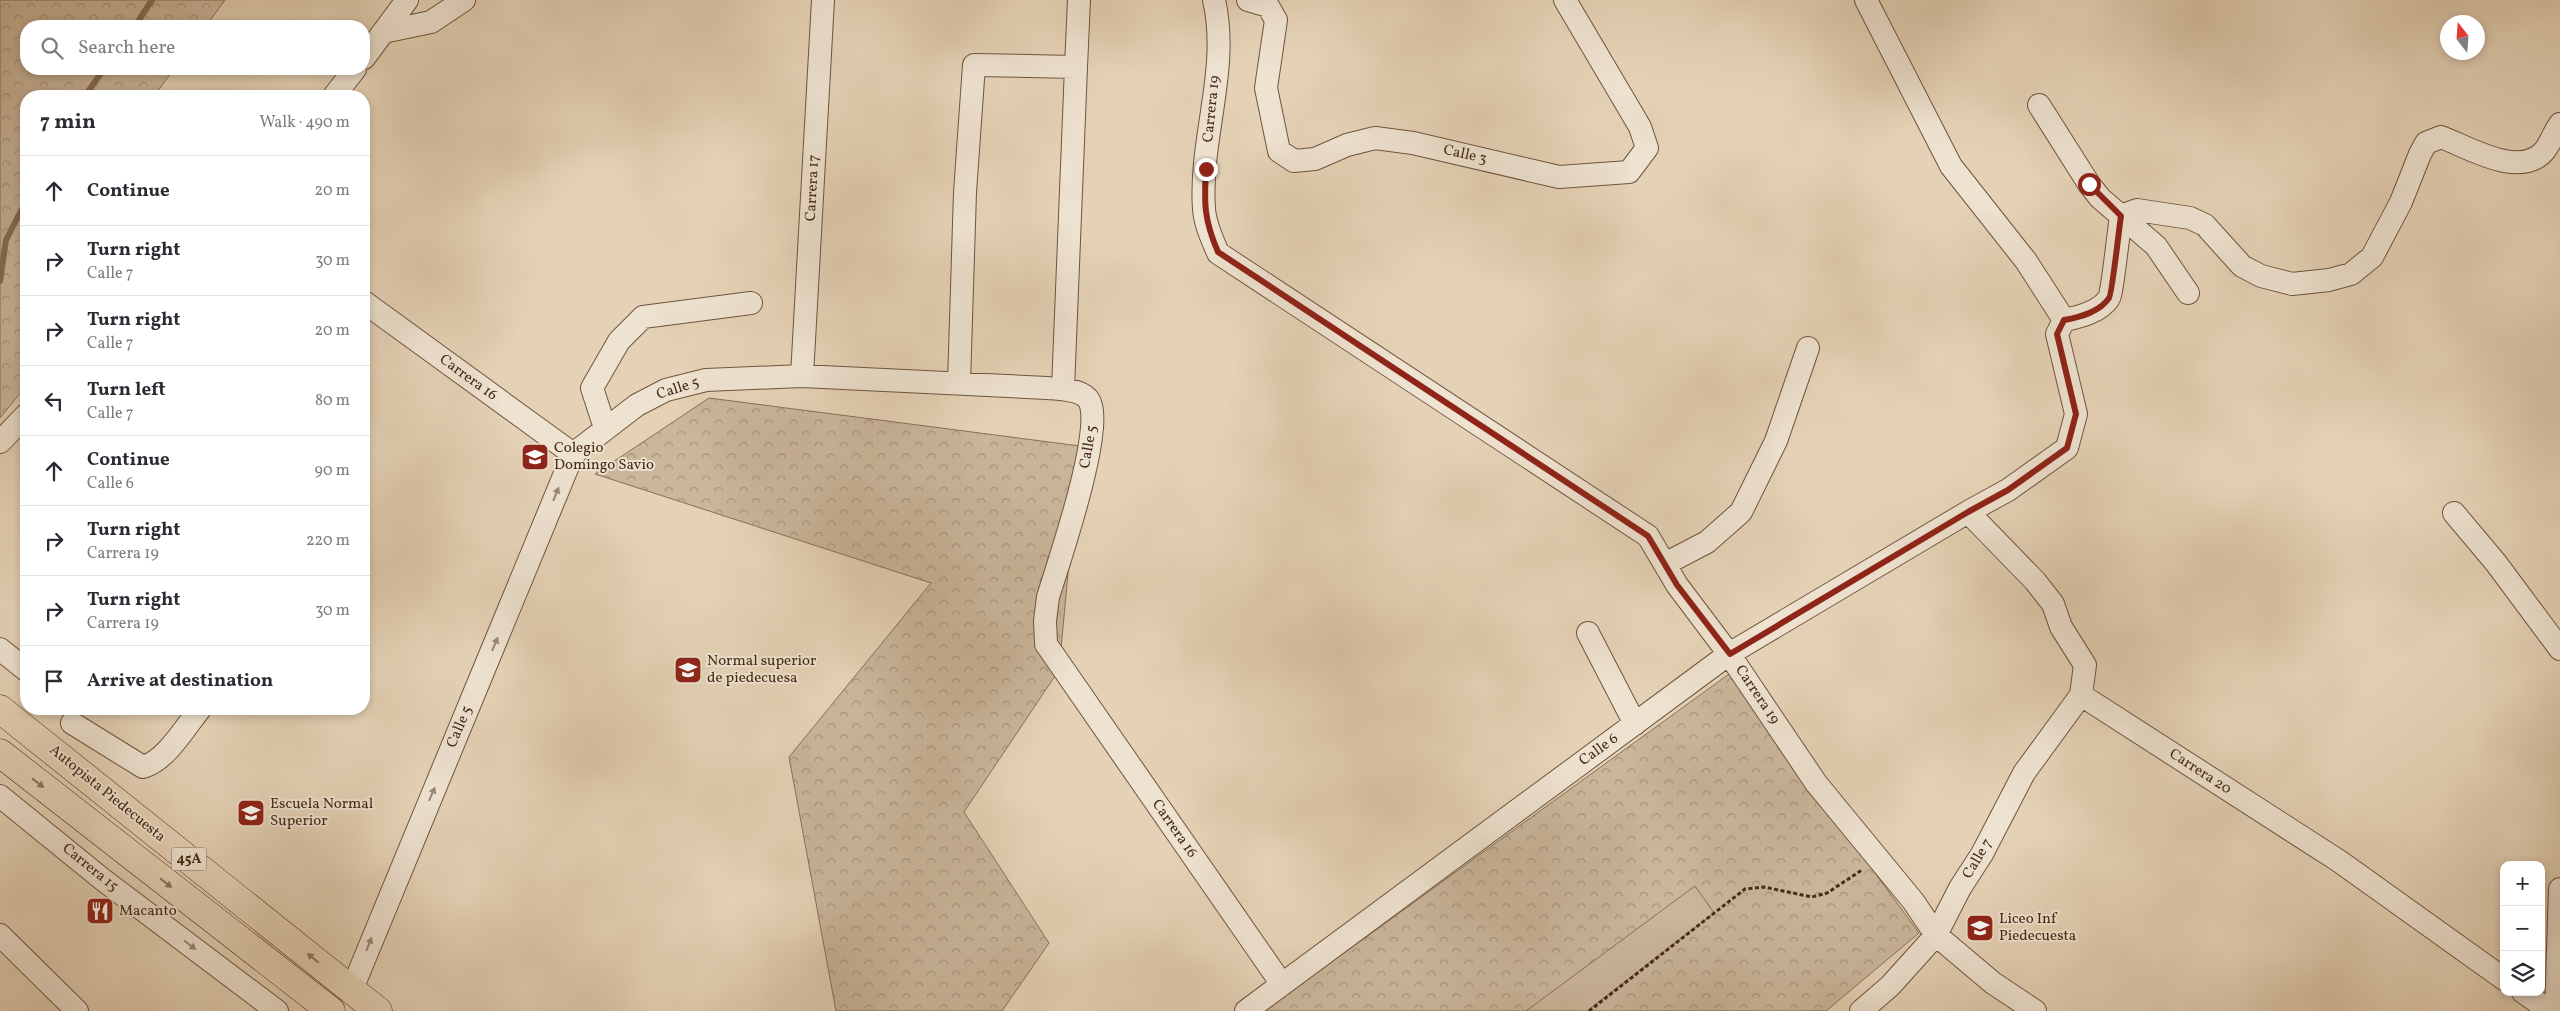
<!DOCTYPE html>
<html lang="en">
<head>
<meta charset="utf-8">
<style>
	:root { --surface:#fff; --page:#f7f7f7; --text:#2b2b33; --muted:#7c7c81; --line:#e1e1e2 }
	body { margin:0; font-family:Vollkorn,serif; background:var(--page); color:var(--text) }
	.controls { position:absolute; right:15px; bottom:15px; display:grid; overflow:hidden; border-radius:10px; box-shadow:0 2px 8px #0003 }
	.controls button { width:45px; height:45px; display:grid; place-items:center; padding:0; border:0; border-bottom:1px solid var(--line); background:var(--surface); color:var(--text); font:25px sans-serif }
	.compass { position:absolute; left:2440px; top:15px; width:45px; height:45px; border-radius:50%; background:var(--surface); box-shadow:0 2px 8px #0003; rotate:343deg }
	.stop { position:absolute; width:15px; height:15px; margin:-11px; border:4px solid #8f2418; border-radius:50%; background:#fff }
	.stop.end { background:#8f2418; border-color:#fff; box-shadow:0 1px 5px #0008 }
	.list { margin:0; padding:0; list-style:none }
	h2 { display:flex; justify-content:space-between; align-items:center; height:65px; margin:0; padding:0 20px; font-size:21px }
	h2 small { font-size:16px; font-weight:400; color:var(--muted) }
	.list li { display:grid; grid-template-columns:32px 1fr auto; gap:15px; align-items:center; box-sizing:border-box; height:70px; padding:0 20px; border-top:1px solid var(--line) }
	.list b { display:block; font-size:19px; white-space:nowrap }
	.list p { margin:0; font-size:16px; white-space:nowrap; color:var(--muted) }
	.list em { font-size:16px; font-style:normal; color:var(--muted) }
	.icon { flex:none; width:28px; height:28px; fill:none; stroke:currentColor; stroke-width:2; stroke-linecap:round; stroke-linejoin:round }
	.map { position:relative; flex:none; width:2560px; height:1011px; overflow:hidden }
	.search { position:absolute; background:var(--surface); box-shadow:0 2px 8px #0003; left:20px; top:20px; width:350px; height:55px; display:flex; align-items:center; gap:12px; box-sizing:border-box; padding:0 18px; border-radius:20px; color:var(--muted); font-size:19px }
	.panel { position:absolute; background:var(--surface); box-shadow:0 2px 8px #0003; left:20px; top:90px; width:350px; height:625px; border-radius:20px }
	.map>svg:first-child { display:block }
	.forest { fill:url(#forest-crowns); stroke:#887058 }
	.park { fill:#cab69b; stroke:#887058 }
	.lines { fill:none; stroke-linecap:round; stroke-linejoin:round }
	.stream { stroke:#856d55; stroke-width:6 }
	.minor-casing { stroke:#6e553d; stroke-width:24 }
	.highway-casing { stroke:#462b15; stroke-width:29 }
	.path { stroke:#462b15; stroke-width:3; stroke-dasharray:4 2.5; stroke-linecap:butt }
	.minor { stroke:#eee2d0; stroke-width:22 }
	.highway { stroke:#e5d2b6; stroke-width:28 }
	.oneway { fill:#9a8672 }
	.oneway2 { fill:#8e765d }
	.route { stroke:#8f2418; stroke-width:6 }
	.labels { text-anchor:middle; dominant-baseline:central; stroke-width:4; stroke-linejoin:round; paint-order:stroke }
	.shield { fill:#eee2d0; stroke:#78624d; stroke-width:1 }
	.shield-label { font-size:14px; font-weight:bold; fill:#462b15 }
	.street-label { font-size:15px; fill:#462b15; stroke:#eee2d0 }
	.poi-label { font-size:15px; fill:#462b15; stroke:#eee2d0; text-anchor:start }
</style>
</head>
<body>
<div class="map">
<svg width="2560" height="1011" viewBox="0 0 2560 1011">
	<defs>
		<pattern id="forest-crowns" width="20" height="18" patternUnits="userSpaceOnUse" patternTransform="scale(1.25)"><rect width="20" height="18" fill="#cab69b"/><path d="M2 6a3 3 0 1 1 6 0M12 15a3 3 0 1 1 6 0" fill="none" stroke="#a6947d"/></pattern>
	</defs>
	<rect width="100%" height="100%" fill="#e5d2b6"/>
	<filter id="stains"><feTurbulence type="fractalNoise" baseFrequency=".004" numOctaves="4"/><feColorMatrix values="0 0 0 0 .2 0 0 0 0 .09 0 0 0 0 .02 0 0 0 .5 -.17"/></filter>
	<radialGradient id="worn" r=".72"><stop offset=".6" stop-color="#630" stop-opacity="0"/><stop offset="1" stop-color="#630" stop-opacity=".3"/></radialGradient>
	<path class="forest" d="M0,0H225L206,26H26V69H174L154,96H26V386L0,418Z
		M709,398L1080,446L1059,670L964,812L1049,943L1002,1011H836L789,757L931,583L595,474Z
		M1729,674L1919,933L1826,1011H1264Z"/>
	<path class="park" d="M1695,886L1714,913L1587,1011H1526Z"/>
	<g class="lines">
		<path class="stream" d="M135,26L152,0
			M85,96L104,69
			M0,281L6,240L26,201"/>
		<defs>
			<path id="minor" d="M1214,0C1230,69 1199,139 1204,209C1205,224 1212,239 1218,253L1648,536L1677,585L1729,654L1816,783L1913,901L1936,935L1993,983L2035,1011
				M1248,0L1268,6L1276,20L1266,88L1279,151L1294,161L1315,159L1347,145L1375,138L1413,143L1559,177L1629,172L1647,148L1640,127L1565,0
				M1866,0L1951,166L2026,261L2064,320
				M383,32L431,22L464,0
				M364,58L407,0
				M1076,67L1079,0
				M334,96L355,69
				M2039,105L2089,184L2100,198L2156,246L2188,293
				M2121,216L2137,210L2190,218L2205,225L2242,266L2261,276L2292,284L2329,280L2351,274L2372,257L2401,202L2420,154L2426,143L2441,137C2468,147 2521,180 2545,150C2551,142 2554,132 2560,124
				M364,302L573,454
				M802,376L823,0
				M959,383L965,192L974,65L1076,67L1063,389
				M605,428L592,388L619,341L643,317L751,303
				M0,442L26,415
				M1968,512L2035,581L2053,604L2061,627L2085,665L2081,695L2339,861L2504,979
				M2454,513L2496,563L2560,649
				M1665,564L1707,542L1741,512L1776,441L1808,348
				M1588,633L1635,724
				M0,649L26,670
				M72,723L143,767C167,760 185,727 200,709
				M0,796L102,879L277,1011
				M0,935L77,1011
				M352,989L573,454L637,405L666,390L706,380L802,376L1047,388C1059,389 1078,389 1087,398C1109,418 1057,567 1048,597L1045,621L1046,644L1281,983
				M2523,992L2550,1011
				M1246,1011L1729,654L1968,512L2008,490L2067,448L2076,414L2057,334L2064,320C2080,317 2100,312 2109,298C2112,295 2119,228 2121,216
				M1861,1011L1890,986L1936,935L1960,888L1982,854L2024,773L2081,695
				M2556,1011L2560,889"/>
			<path id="highway" d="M0,709L378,1011
				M0,753L331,1011"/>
		</defs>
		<use href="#minor" class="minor-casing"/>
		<use href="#highway" class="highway-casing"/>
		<path class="path" d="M1589,1011L1745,889L1764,887L1812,897L1827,893L1862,870"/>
		<use href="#minor" class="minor"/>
		<use href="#highway" class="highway"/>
	</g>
	<defs><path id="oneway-solid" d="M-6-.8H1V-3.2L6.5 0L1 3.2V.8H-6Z" transform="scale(1.25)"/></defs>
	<g class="oneway">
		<use href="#oneway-solid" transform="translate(556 494) rotate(-68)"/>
		<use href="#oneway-solid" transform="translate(495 644) rotate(-67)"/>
		<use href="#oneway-solid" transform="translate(432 794) rotate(-67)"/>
		<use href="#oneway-solid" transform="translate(369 944) rotate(-69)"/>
		<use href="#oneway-solid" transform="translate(190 945) rotate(37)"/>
	</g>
	<g class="oneway2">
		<use href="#oneway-solid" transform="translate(38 783) rotate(38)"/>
		<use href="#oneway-solid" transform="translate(166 883) rotate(38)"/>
		<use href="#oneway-solid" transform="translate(313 958) rotate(-141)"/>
	</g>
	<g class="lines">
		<path class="route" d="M1206,169C1204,203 1204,220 1218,252L1648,536L1677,585L1730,654L1968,512L2008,490L2067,448L2076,414L2057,334L2064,320C2080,317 2100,312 2109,298C2112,295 2119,228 2121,216L2089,184"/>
	</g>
	<defs>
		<symbol id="school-square" viewBox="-11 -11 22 22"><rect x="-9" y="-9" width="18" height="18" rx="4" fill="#8f2418" stroke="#eee2d0"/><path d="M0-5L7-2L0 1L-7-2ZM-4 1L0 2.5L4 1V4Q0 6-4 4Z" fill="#fff"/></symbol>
		<symbol id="restaurant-square" viewBox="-11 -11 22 22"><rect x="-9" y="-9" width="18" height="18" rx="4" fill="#8f2418" stroke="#eee2d0"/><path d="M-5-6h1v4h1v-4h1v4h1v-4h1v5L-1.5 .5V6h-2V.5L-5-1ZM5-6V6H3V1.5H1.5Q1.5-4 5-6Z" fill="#fff"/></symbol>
	</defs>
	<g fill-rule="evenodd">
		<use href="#school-square" x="519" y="441" width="32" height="32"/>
		<use href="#school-square" x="672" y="654" width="32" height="32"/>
		<use href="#school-square" x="235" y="797" width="32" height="32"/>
		<use href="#restaurant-square" x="84" y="895" width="32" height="32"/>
		<use href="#school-square" x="1964" y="912" width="32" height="32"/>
	</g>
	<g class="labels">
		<rect class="shield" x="171.5" y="847.5" width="35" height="23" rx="4"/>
		<g class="shield-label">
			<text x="189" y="859">45A</text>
		</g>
		<g class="street-label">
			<text transform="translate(1212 109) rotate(-84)">Carrera 19</text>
			<text transform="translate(1465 155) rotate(13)">Calle 3</text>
			<text transform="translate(813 188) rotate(-87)">Carrera 17</text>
			<text transform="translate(468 378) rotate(36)">Carrera 16</text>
			<text transform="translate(678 389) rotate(-18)">Calle 5</text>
			<text transform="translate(1089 447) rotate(-80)">Calle 5</text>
			<text transform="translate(1757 695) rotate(56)">Carrera 19</text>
			<text transform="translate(460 727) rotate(-67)">Calle 5</text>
			<text transform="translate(1599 750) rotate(-36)">Calle 6</text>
			<text transform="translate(2200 772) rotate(33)">Carrera 20</text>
			<text transform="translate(107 794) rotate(39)">Autopista Piedecuesta</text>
			<text transform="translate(1174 829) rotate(55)">Carrera 16</text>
			<text transform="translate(1978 859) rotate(-59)">Calle 7</text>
			<text transform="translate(90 868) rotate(39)">Carrera 15</text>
		</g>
		<g class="poi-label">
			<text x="554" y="448">Colegio<tspan x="554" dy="17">Domingo Savio</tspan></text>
			<text x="707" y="661">Normal superior<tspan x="707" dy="17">de piedecuesa</tspan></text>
			<text x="270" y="804">Escuela Normal<tspan x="270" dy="17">Superior</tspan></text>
			<text x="119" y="911">Macanto</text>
			<text x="1999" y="919">Liceo Inf<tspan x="1999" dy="17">Piedecuesta</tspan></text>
		</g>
	</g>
	<rect width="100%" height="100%" filter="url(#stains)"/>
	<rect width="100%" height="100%" fill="url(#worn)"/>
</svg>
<div class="controls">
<button>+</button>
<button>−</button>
<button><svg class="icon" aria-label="layers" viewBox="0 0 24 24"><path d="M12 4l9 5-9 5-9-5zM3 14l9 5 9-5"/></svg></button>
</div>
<svg class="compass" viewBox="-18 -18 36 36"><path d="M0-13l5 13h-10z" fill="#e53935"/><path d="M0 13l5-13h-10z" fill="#7c7c81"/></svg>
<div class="stop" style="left:2089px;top:184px"></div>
<div class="stop end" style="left:1206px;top:169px"></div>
<div class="search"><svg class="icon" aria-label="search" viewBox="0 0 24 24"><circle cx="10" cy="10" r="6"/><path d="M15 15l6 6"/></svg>Search here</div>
<section class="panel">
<h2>7 min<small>Walk · 490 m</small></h2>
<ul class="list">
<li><svg class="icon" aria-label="ahead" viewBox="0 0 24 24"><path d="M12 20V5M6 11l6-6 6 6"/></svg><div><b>Continue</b></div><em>20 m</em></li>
<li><svg class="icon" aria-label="right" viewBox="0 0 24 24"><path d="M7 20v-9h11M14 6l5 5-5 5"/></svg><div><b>Turn right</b><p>Calle 7</p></div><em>30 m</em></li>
<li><svg class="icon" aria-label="right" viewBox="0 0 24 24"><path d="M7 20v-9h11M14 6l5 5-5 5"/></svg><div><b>Turn right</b><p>Calle 7</p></div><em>20 m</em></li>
<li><svg class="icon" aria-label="left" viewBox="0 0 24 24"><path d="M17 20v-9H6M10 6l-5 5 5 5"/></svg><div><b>Turn left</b><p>Calle 7</p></div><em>80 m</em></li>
<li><svg class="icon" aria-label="ahead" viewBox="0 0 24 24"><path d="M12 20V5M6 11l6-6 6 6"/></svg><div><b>Continue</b><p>Calle 6</p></div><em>90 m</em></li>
<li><svg class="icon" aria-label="right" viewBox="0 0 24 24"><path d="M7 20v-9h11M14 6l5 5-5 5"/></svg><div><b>Turn right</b><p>Carrera 19</p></div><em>220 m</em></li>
<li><svg class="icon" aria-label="right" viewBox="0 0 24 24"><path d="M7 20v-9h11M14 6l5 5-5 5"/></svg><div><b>Turn right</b><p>Carrera 19</p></div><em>30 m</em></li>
<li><svg class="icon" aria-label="arrive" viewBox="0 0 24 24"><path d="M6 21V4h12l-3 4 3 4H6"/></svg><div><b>Arrive at destination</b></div></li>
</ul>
</section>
</div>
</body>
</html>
